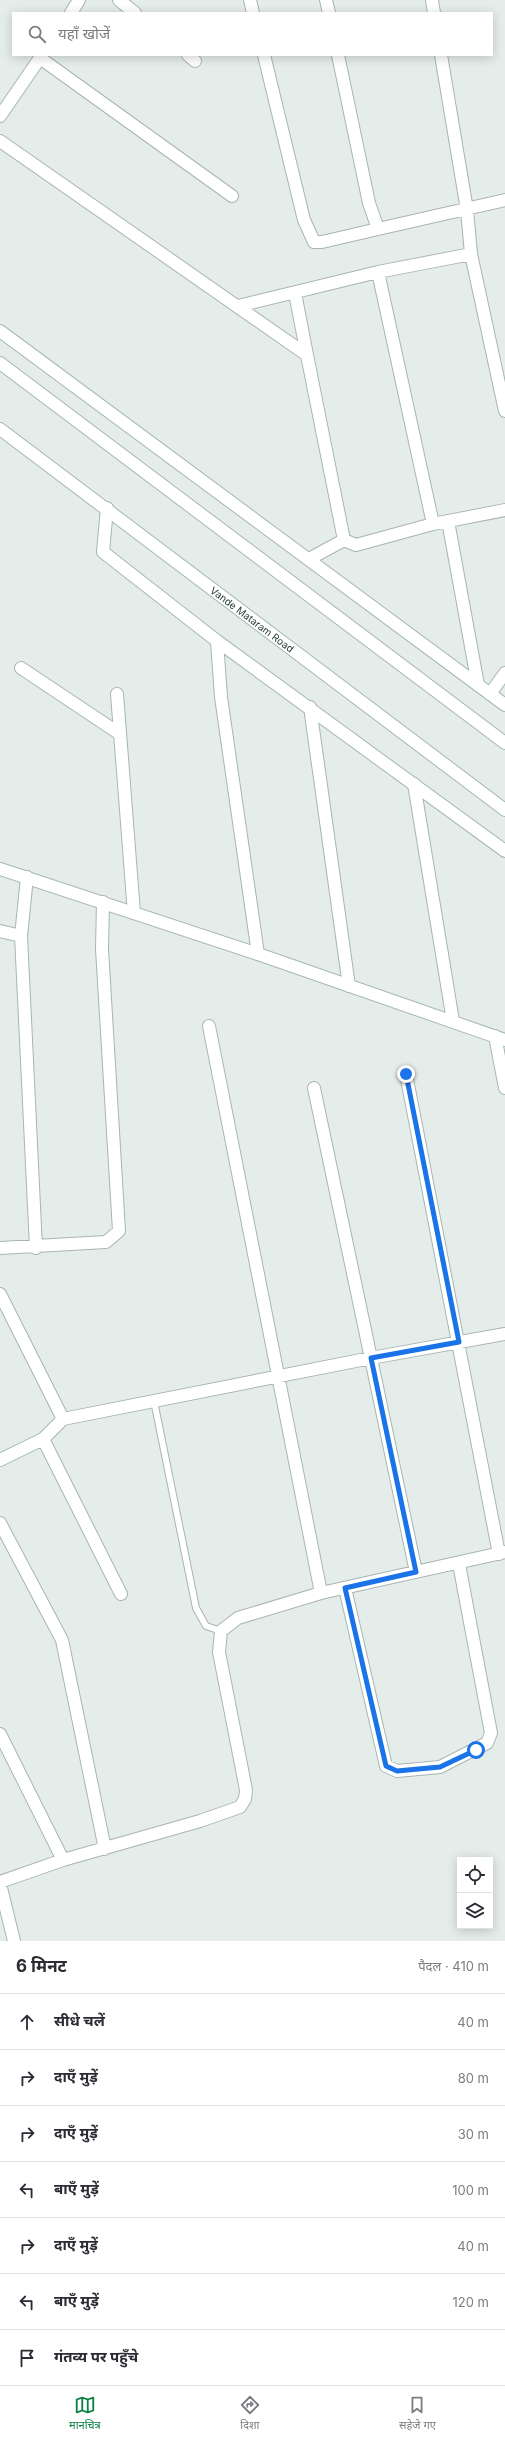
<!DOCTYPE html>
<html lang="hi">
<head>
<meta charset="utf-8">
<style>
	:root { --surface:#fff; --page:#f7f7f7; --text:#2b2b33; --muted:#7c7c81; --line:#e1e1e2; --accent:#0b8043 }
	body { margin:0; font-family:Inter,"Noto Sans Devanagari",sans-serif; background:var(--page); color:var(--text) }
	.controls { position:absolute; right:12px; bottom:12px; display:grid; overflow:hidden; border-radius:0px; box-shadow:0 2px 10px #0003 }
	.controls button { width:36px; height:36px; display:grid; place-items:center; padding:0; border:0; border-bottom:1px solid var(--line); background:var(--surface); color:var(--text); font:20px sans-serif }
	.stop { position:absolute; width:12px; height:12px; margin:-9px; border:3px solid #1a73e8; border-radius:50%; background:#fff }
	.stop.end { background:#1a73e8; border-color:#fff; box-shadow:0 1px 4px #0008 }
	.list { margin:0; padding:0; list-style:none }
	h2 { display:flex; justify-content:space-between; align-items:center; height:52px; margin:0; padding:0 16px; font-size:17px }
	h2 small { font-size:13px; font-weight:400; color:var(--muted) }
	.list li { display:grid; grid-template-columns:26px 1fr auto; gap:12px; align-items:center; box-sizing:border-box; height:56px; padding:0 16px; border-top:1px solid var(--line) }
	.list b { display:block; font-size:15px; white-space:nowrap }
	.list em { font-size:13px; font-style:normal; color:var(--muted) }
	.icon { flex:none; width:22px; height:22px; fill:none; stroke:currentColor; stroke-width:2; stroke-linecap:round; stroke-linejoin:round }
	.map { position:relative; flex:none; width:505px; height:1941px; overflow:hidden }
	.search { position:absolute; background:var(--surface); box-shadow:0 2px 10px #0003; left:12px; right:12px; top:12px; height:44px; display:flex; align-items:center; gap:10px; box-sizing:border-box; padding:0 14px; border-radius:0px; color:var(--muted); font-size:15px }
	.sheet { height:444px; background:var(--surface) }
	nav { display:flex; justify-content:space-around; align-items:center; box-sizing:border-box; height:56px; border-top:1px solid var(--line); background:var(--surface); font-size:11px; color:var(--muted) }
	nav a { display:grid; justify-items:center; gap:2px }
	nav .on { color:var(--accent) }
	.map>svg:first-child { display:block }
	.lines { fill:none; stroke-linecap:round; stroke-linejoin:round }
	.lane-casing { stroke:#a8b5b1; stroke-width:8 }
	.street-casing { stroke:#a8b5b1; stroke-width:14 }
	.secondary-casing { stroke:#a4b8b2; stroke-width:14 }
	.lane { stroke:#fff; stroke-width:6 }
	.street { stroke:#fff; stroke-width:12 }
	.secondary { stroke:#fff; stroke-width:12 }
	.route { stroke:#1a73e8; stroke-width:5 }
	.labels { text-anchor:middle; dominant-baseline:central; stroke-width:3; stroke-linejoin:round; paint-order:stroke }
	.street-label { font-size:10px; fill:#253e38; stroke:#f5faf8 }
</style>
</head>
<body>
<div class="map">
<svg width="505" height="1941" viewBox="0 0 505 1941">
	<rect width="100%" height="100%" fill="#e5edea"/>
	<g class="lines">
		<defs>
			<path id="lane" d="M154,1401L196,1608L206,1626L221,1631"/>
			<path id="street" d="M119,0L135,13
				M250,0L253,13
				M326,0L329,13
				M432,0L434,13
				M71,13L79,0
				M188,55L195,61
				M264,55L304,220L314,242H322L378,229
				M338,55L369,203L378,229L505,200
				M40,58L232,196
				M0,116L42,55
				M0,141L307,355L344,540L356,545L433,524L505,510
				M471,254L505,411
				M378,272L433,524
				M295,293L307,355
				M238,306L378,272L471,254L467,210L441,55
				M448,521L478,685
				M309,559L344,540
				M217,641L221,697L258,954
				M21,668L120,734
				M117,694L134,913
				M490,694L505,673
				M310,707L349,986
				M414,784L453,1021
				M27,877L21,936L36,1248
				M0,931L21,936
				M209,1026L321,1593
				M495,1036L505,1088
				M406,1074L499,1554
				M314,1088L416,1572
				M0,1248L106,1242L119,1231L102,949L103,902
				M0,1294L63,1419
				M43,1439L121,1594
				M0,1460L43,1439L63,1419L371,1358L505,1334
				M0,1523L62,1640L105,1849
				M345,1588L386,1766L397,1771L440,1767L487,1743L491,1733L459,1564
				M0,1734L63,1860
				M0,1882L63,1860L200,1821L240,1807L245,1799L246,1790L219,1652L221,1631L238,1618L321,1593L505,1552
				M0,1884L14,1941"/>
			<g id="secondary">
				<path d="M0,331L505,705"/>
				<path d="M0,363L505,743"/>
				<path id="s1" d="M0,429L505,810"/>
				<path d="M107,508L103,552L217,641L505,851"/>
				<path d="M0,869L258,954L505,1040"/>
			</g>
		</defs>
		<use href="#lane" class="lane-casing"/>
		<use href="#street" class="street-casing"/>
		<use href="#secondary" class="secondary-casing"/>
		<use href="#lane" class="lane"/>
		<use href="#street" class="street"/>
		<use href="#secondary" class="secondary"/>
	</g>
	<g class="lines">
		<path class="route" d="M406,1074L459,1342L371,1358L416,1572L345,1588L386,1766L397,1771L440,1767L476,1750"/>
	</g>
	<g class="labels">
		<g class="street-label">
			<text stroke="none"><textPath href="#s1" startOffset="316">Vande Mataram Road</textPath></text>
		</g>
	</g>
</svg>
<div class="controls">
<button><svg class="icon" aria-label="locate" viewBox="0 0 24 24"><circle cx="12" cy="12" r="6"/><path d="M12 2v4M12 18v4M2 12h4M18 12h4"/></svg></button>
<button><svg class="icon" aria-label="layers" viewBox="0 0 24 24"><path d="M12 4l9 5-9 5-9-5zM3 14l9 5 9-5"/></svg></button>
</div>
<div class="stop" style="left:476px;top:1750px"></div>
<div class="stop end" style="left:406px;top:1074px"></div>
<div class="search"><svg class="icon" aria-label="search" viewBox="0 0 24 24"><circle cx="10" cy="10" r="6"/><path d="M15 15l6 6"/></svg>यहाँ खोजें</div>
</div>
<section class="sheet">
<h2>6 मिनट<small>पैदल · 410 m</small></h2>
<ul class="list">
<li><svg class="icon" aria-label="ahead" viewBox="0 0 24 24"><path d="M12 20V5M6 11l6-6 6 6"/></svg><div><b>सीधे चलें</b></div><em>40 m</em></li>
<li><svg class="icon" aria-label="right" viewBox="0 0 24 24"><path d="M7 20v-9h11M14 6l5 5-5 5"/></svg><div><b>दाएँ मुड़ें</b></div><em>80 m</em></li>
<li><svg class="icon" aria-label="right" viewBox="0 0 24 24"><path d="M7 20v-9h11M14 6l5 5-5 5"/></svg><div><b>दाएँ मुड़ें</b></div><em>30 m</em></li>
<li><svg class="icon" aria-label="left" viewBox="0 0 24 24"><path d="M17 20v-9H6M10 6l-5 5 5 5"/></svg><div><b>बाएँ मुड़ें</b></div><em>100 m</em></li>
<li><svg class="icon" aria-label="right" viewBox="0 0 24 24"><path d="M7 20v-9h11M14 6l5 5-5 5"/></svg><div><b>दाएँ मुड़ें</b></div><em>40 m</em></li>
<li><svg class="icon" aria-label="left" viewBox="0 0 24 24"><path d="M17 20v-9H6M10 6l-5 5 5 5"/></svg><div><b>बाएँ मुड़ें</b></div><em>120 m</em></li>
<li><svg class="icon" aria-label="arrive" viewBox="0 0 24 24"><path d="M6 21V4h12l-3 4 3 4H6"/></svg><div><b>गंतव्य पर पहुँचे</b></div></li>
</ul>
</section>
<nav>
<a class="on"><svg class="icon" aria-label="map" viewBox="0 0 24 24"><path d="M3 6l6-2 6 2 6-2v14l-6 2-6-2-6 2zM9 4v14M15 6v14"/></svg>मानचित्र</a>
<a><svg class="icon" aria-label="directions" viewBox="0 0 24 24"><path d="M12 3l9 9-9 9-9-9zM9 14v-3h6M13 9l2 2-2 2"/></svg>दिशा</a>
<a><svg class="icon" aria-label="saved" viewBox="0 0 24 24"><path d="M7 4h10v16l-5-4-5 4z"/></svg>सहेजे गए</a>
</nav>
</body>
</html>
